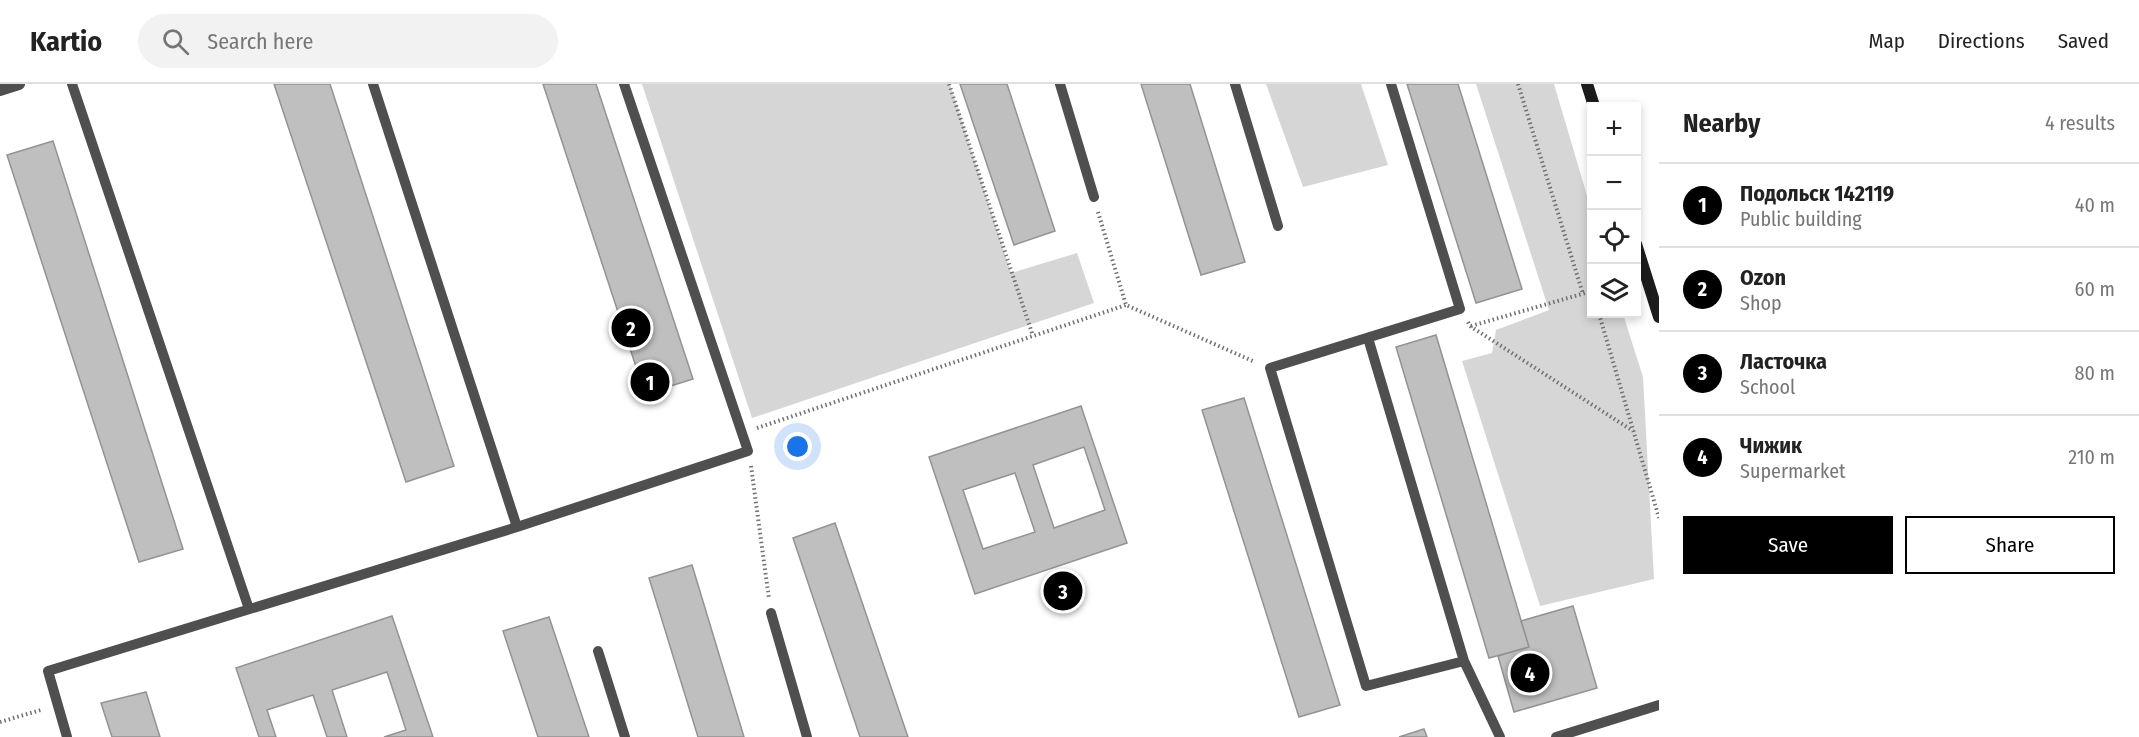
<!DOCTYPE html>
<html lang="en">
<head>
<meta charset="utf-8">
<style>
	:root { --surface:#fff; --page:#f2f2f2; --text:#222; --muted:#767676; --line:#e0e0e0; --accent:#000 }
	body { margin:0; font-family:"Fira Sans Condensed",sans-serif; background:var(--page); color:var(--text) }
	.controls { position:absolute; right:18px; top:18px; display:grid; overflow:hidden; border-radius:0px; box-shadow:0 3px 9px #0003 }
	.controls button { width:54px; height:54px; display:grid; place-items:center; padding:0; border:0; border-bottom:2px solid var(--line); background:var(--surface); color:var(--text); font:30px sans-serif }
	.you { position:absolute; left:798px; top:363px; width:21px; height:21px; margin:-15px; border:4px solid #fff; border-radius:50%; background:#1a73e8; box-shadow:0 0 0 9px #1a73e833 }
	.badge { display:grid; place-items:center; width:39px; height:39px; border-radius:50%; background:var(--accent); color:#fff; font-size:20px; font-weight:700 }
	.pin { position:absolute; translate:-50% -50%; border:3px solid #fff; box-shadow:0 2px 6px #0006 }
	.list { margin:0; padding:0; list-style:none }
	h2 { display:flex; justify-content:space-between; align-items:center; height:78px; margin:0; padding:0 24px; font-size:26px }
	h2 small { font-size:20px; font-weight:400; color:var(--muted) }
	.list li { display:grid; grid-template-columns:39px 1fr auto; gap:18px; align-items:center; box-sizing:border-box; height:84px; padding:0 24px; border-top:2px solid var(--line) }
	.list b { display:block; font-size:22px; white-space:nowrap }
	.list p { margin:0; font-size:20px; white-space:nowrap; color:var(--muted) }
	.list em { font-size:20px; font-style:normal; color:var(--muted) }
	.actions { display:flex; gap:12px; padding:18px 24px }
	.actions a { flex:1; padding:14px 0; border:2px solid var(--accent); border-radius:0px; text-align:center; font-size:21px; color:var(--accent) }
	.actions .main { background:var(--accent); color:#fff }
	.icon { flex:none; width:33px; height:33px; fill:none; stroke:currentColor; stroke-width:2; stroke-linecap:round; stroke-linejoin:round }
	.map { position:relative; flex:none; width:1659px; height:653px; overflow:hidden }
	header { display:flex; align-items:center; gap:36px; box-sizing:border-box; height:84px; padding:0 30px; background:var(--surface); border-bottom:2px solid var(--line) }
	header strong { font-size:28px }
	nav { display:flex; gap:33px; margin-inline-start:auto; font-size:21px }
	.search { width:420px; height:54px; background:var(--page); display:flex; align-items:center; gap:15px; box-sizing:border-box; padding:0 21px; border-radius:33px; color:var(--muted); font-size:22px }
	main { display:flex }
	aside { flex:1; background:var(--surface) }
	.map>svg:first-child { display:block }
	.green { fill:#d6d6d6 }
	.building { fill:#bfbfbf; stroke:#939393; stroke-width:1.5; fill-rule:evenodd }
	.lines { fill:none; stroke-linecap:round; stroke-linejoin:round }
	.path { stroke:#717171; stroke-width:4; stroke-dasharray:1.5 3; stroke-linecap:butt }
	.lane { stroke:#4f4f4f; stroke-width:10 }
	.street { stroke:#4f4f4f; stroke-width:12 }
	.secondary { stroke:#1c1c1c; stroke-width:12 }
</style>
</head>
<body>
<header>
<strong>Kartio</strong>
<div class="search"><svg class="icon" aria-label="search" viewBox="0 0 24 24"><circle cx="10" cy="10" r="6"/><path d="M15 15l6 6"/></svg>Search here</div>
<nav><a>Map</a><a>Directions</a><a>Saved</a></nav>
</header>
<main>
<div class="map">
<svg width="1659" height="653" viewBox="0 0 1659 653">
	<rect width="100%" height="100%" fill="#fff"/>
	<path class="green" d="M642,0H950L1011,189L1077,169L1094,219L752,334Z
		M1266,0H1361L1388,81L1303,103Z
		M1476,0H1554L1591,125L1592,230H1623L1643,293L1654,495L1540,522L1462,277L1492,269L1496,246L1549,226Z"/>
	<path class="building" d="M274,0H330L454,382L406,398Z
		M543,0H596L693,295L645,310Z
		M960,0H1007L1055,147L1014,161Z
		M1141,0H1190L1245,178L1201,191Z
		M1407,0H1458L1522,205L1476,219Z
		M53,57L183,465L139,478L7,71Z
		M1436,251L1529,563L1489,574L1396,263Z
		M1244,314L1340,621L1299,633L1202,326Z
		M1081,322L1127,459L975,510L929,373ZM1084,363L1105,426L1054,444L1033,381ZM1015,389L1035,448L983,465L963,406Z
		M835,439L908,653H860L793,454Z
		M692,481L744,653H698L649,494Z
		M1573,522L1597,604L1514,628L1498,572L1529,563L1521,537Z
		M392,532L433,653H384L406,646L387,588L332,606L347,653H327L313,611L267,626L276,653H259L236,584Z
		M549,533L589,653H538L503,547Z
		M146,608L160,653H112L101,619Z
		M1424,645L1427,653H1399Z"/>
	<g class="lines">
		<path class="path" d="M949,0L1033,252
			M1518,0L1583,210
			M1098,128L1126,221L1255,278
			M1599,230L1659,434
			M1468,238L1470,242L1633,347
			M1471,242L1592,207
			M757,344L1126,221
			M751,382L769,515
			M0,638L41,626"/>
		<path class="lane" d="M72,0L249,525
			M373,0L517,443
			M1060,0L1094,113
			M1235,0L1278,142
			M1391,0L1460,225L1270,284L1366,602L1464,577L1500,653
			M1368,254L1464,577
			M771,529L807,653
			M598,567L625,653
			M67,653L48,587L517,443L748,367L624,0
			M1556,653L1659,621"/>
		<path class="street" d="M0,6L19,0"/>
		<path class="secondary" d="M1587,0L1594,22
			M1636,160L1659,233"/>
	</g>
</svg>
<div class="controls">
<button>+</button>
<button>−</button>
<button><svg class="icon" aria-label="locate" viewBox="0 0 24 24"><circle cx="12" cy="12" r="6"/><path d="M12 2v4M12 18v4M2 12h4M18 12h4"/></svg></button>
<button><svg class="icon" aria-label="layers" viewBox="0 0 24 24"><path d="M12 4l9 5-9 5-9-5zM3 14l9 5 9-5"/></svg></button>
</div>
<div class="you"></div>
<div class="pin badge" style="left:650px;top:298px">1</div>
<div class="pin badge" style="left:631px;top:244px">2</div>
<div class="pin badge" style="left:1063px;top:507px">3</div>
<div class="pin badge" style="left:1530px;top:589px">4</div>
</div>
<aside>
<h2>Nearby<small>4 results</small></h2>
<ul class="list">
<li><span class="badge">1</span><div><b>Подольск 142119</b><p>Public building</p></div><em>40 m</em></li>
<li><span class="badge">2</span><div><b>Ozon</b><p>Shop</p></div><em>60 m</em></li>
<li><span class="badge">3</span><div><b>Ласточка</b><p>School</p></div><em>80 m</em></li>
<li><span class="badge">4</span><div><b>Чижик</b><p>Supermarket</p></div><em>210 m</em></li>
</ul>
<div class="actions"><a class="main">Save</a><a>Share</a></div>
</aside>
</main>
</body>
</html>
